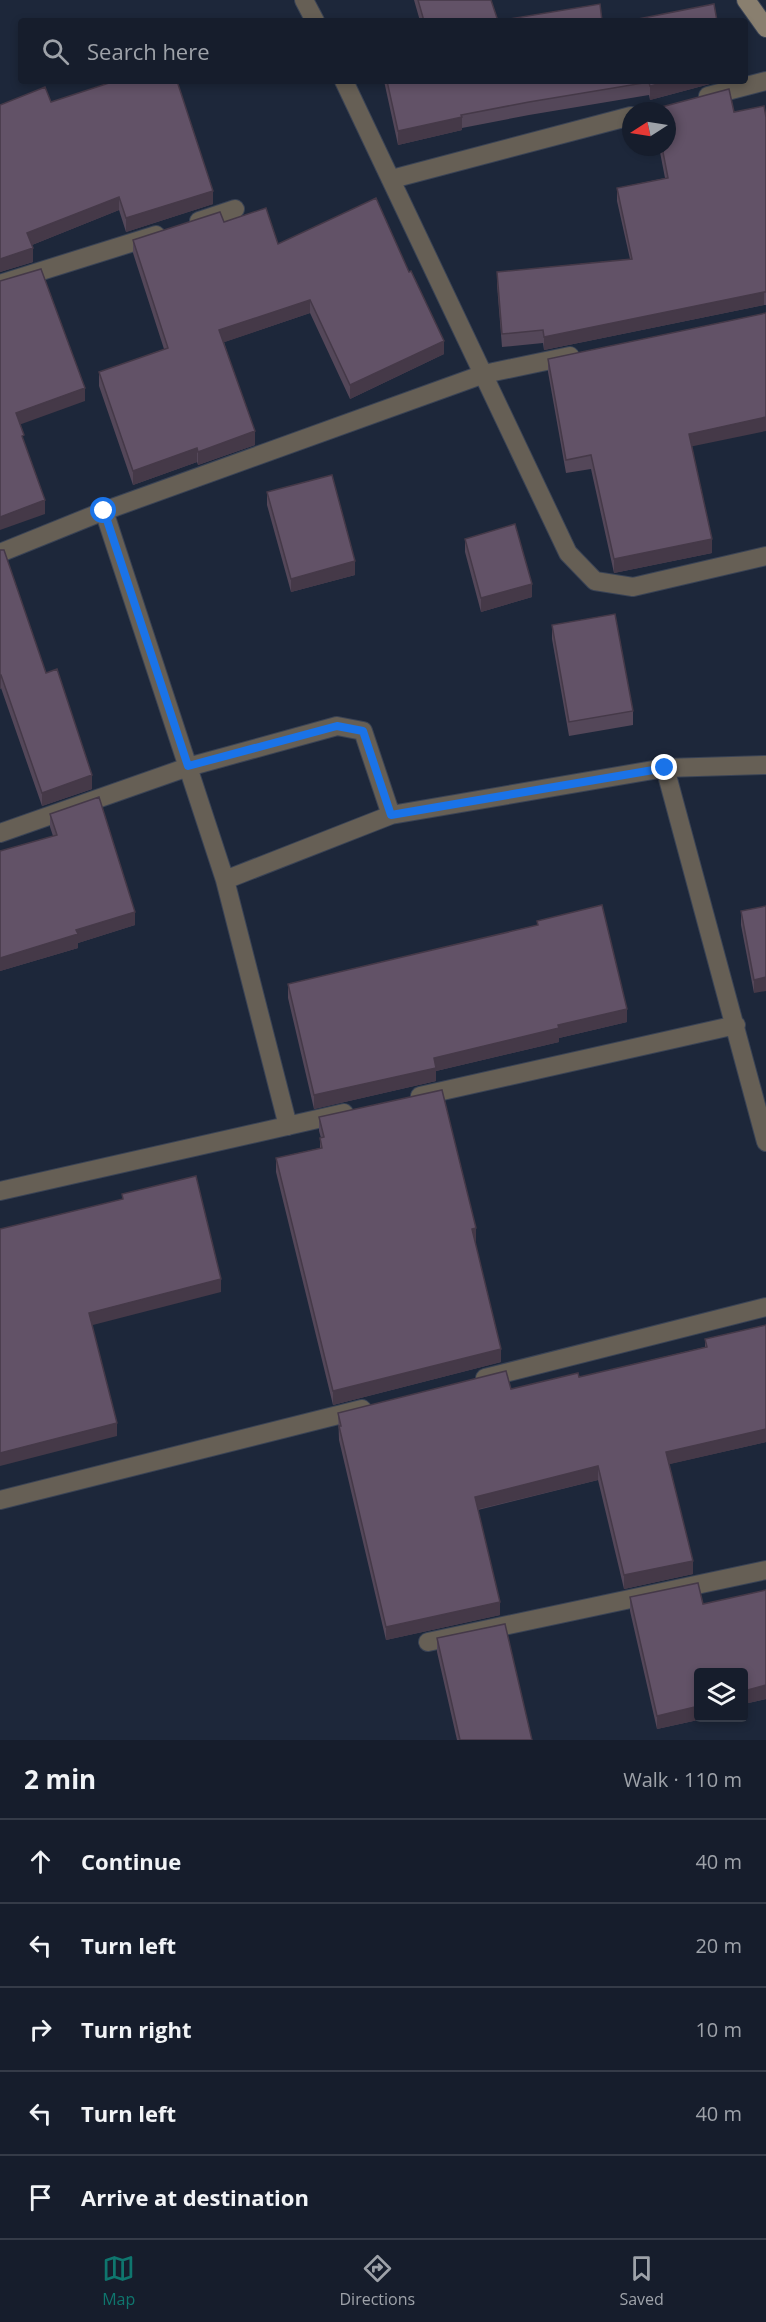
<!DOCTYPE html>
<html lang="en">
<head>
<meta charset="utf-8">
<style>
	:root { --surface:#161d2c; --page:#1f2634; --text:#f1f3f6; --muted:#9ea2a9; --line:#353b48; --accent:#0f766e }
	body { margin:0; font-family:"Open Sans",sans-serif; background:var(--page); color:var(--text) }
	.controls { position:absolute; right:18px; bottom:18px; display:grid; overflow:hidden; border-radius:6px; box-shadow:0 3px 9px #0003 }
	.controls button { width:54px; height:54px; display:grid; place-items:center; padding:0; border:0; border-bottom:2px solid var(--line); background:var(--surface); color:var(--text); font:30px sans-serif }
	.compass { position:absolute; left:622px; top:102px; width:54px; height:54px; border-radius:50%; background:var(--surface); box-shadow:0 3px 9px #0003; rotate:258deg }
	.stop { position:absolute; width:18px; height:18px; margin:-14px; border:4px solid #1a73e8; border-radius:50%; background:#fff }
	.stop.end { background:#1a73e8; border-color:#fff; box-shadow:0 2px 6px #0008 }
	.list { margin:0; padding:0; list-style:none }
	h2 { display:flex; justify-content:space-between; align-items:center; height:78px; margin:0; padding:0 24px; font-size:26px }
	h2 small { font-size:20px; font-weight:400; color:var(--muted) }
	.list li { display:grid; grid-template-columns:39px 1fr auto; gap:18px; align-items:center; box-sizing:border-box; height:84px; padding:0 24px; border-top:2px solid var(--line) }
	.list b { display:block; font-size:22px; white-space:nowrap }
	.list em { font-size:20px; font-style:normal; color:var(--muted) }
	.icon { flex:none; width:33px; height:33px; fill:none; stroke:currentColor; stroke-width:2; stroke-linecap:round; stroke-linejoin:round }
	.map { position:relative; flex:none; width:766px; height:1740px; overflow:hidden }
	.search { position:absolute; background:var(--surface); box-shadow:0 3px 9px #0003; left:18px; right:18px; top:18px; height:66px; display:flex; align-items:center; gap:15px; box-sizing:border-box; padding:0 21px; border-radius:6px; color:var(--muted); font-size:22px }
	.sheet { height:498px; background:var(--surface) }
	nav { display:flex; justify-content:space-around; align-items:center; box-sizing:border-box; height:84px; border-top:2px solid var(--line); background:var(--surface); font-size:16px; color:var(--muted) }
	nav a { display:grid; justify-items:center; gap:3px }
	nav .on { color:var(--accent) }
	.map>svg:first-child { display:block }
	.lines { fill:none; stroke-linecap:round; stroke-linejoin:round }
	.street-casing { stroke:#3a4355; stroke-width:20 }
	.secondary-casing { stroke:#3a4355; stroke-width:20 }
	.street { stroke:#665f55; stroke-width:18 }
	.secondary { stroke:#897f6f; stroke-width:18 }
	.wall { fill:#544759 }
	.shaded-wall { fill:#453948 }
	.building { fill:#625267; stroke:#453948; stroke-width:1.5 }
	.route { stroke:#1a73e8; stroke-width:8 }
</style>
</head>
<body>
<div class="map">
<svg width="766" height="1740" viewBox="0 0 766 1740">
	<rect width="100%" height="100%" fill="#1d273a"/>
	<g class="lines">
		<defs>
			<path id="street" d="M304,0L315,21
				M344,81L568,553L595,581L633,587L766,556
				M708,96L766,81
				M392,179L631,116
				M199,221L235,209
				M0,284L156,235
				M104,511L225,880
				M0,553L104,511L484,374L570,356
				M665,768L766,765
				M0,833L188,767L337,726L363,731L391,815
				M420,1096L736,1025
				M288,1126L225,880L391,815L665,768L766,1142
				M0,1191L344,1113
				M485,1378L766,1307
				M0,1500L362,1409
				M428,1642L766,1570"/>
			<path id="secondary" d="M746,0L766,28"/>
		</defs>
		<use href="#street" class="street-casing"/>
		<use href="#secondary" class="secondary-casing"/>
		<use href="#street" class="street"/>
		<use href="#secondary" class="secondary"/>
	</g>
	<path class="wall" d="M414,0H491L498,21H420Z
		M384,81H721L650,100L649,95L529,115L462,128V130L398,145Z
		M51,102L213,204L126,232L119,210L32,245L33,262L0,272Z
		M734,112L766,117V305H764L544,350L543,343L502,347L497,285V272L630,259L617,201V188L665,178L659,147H667Z
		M224,222L278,244L444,354L350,399L310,313L224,342L255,445L198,465L197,462L133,485L99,386V372L164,349L133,253V240Z
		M548,359L692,446L712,553L614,573L591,469L566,473L548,372Z
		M267,492L355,575L291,592L267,505Z
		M465,539L532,597L481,612L465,552Z
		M0,550L46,673L92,789L42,806L1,688L0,689Z
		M552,625L633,711V725L569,736L552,639Z
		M50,814L135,925L78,943V948L0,971V851L53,836L50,827Z
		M766,906L754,993L741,925V911Z
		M537,921L627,1022L559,1038V1042L436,1071V1081L314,1109L288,998V984L537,925Z
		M319,1117L476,1241L475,1242L501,1362L333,1405L276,1172V1158L320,1148V1138H321L319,1131Z
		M766,1325V1442L669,1464L693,1574L624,1589L598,1480L478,1510L500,1615L386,1640L339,1440L338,1413L511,1389L579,1377L705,1347V1339Z
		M766,1590V1699L744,1704V1672L699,1718H707L657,1729L630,1611V1597L703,1604Z
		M437,1638L532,1740H457L437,1652Z"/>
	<path class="shaded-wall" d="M670,81H721L650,100V86Z
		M462,117V130L398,145V131Z
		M213,191V204L126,232V218Z
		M119,197V210L27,247V233Z
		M33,248V262L0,272V259Z
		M764,292V305L544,350V337Z
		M310,300V313L219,344V330Z
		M444,341V354L350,399V385Z
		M85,388V401L16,426V413Z
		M766,417V431L689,447V434Z
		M255,431V445L198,465V452Z
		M197,448V462L133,485V471Z
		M45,500V514L0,530V517Z
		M712,539V553L614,573V559Z
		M355,561V575L291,592V579Z
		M532,584V597L481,612V598Z
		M0,675H1V688L0,689Z
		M92,775V789L42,806V793Z
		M135,912V925L78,943V948L0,971V958L76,930Z
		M766,977V991L754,993V980Z
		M627,1009V1022L559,1038V1042L436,1071V1081L314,1109V1095L434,1058L558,1025Z
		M476,1228V1241L472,1242V1229Z
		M221,1279V1292L89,1326V1313Z
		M501,1349V1362L333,1405V1391Z
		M117,1423V1436L0,1466V1453Z
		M766,1429V1442L666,1465V1452Z
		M598,1466V1480L475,1510V1497Z
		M693,1561V1574L624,1589V1575Z
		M500,1602V1615L386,1640V1627Z
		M766,1685V1699L744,1704V1691Z
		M699,1706V1718H707L657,1729V1716Z"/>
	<path class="building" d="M418,0H491L498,21H424Z
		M600,4L602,21H498Z
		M714,4L717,21H628Z
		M115,81H177L213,191L126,218L119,197L27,233L33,248L0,259V105L45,87L51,102Z
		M387,81H670L650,86L649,82L529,102L461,115L462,117L398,131Z
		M729,89L734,112L764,106L766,117V292H764L544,337L543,330L502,334L497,272L632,259L617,188L668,178L662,147H667V111H655L654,109Z
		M376,198L409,272L411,271L444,341L350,385L310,300L219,330L255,431L198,452L197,448L133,471L99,372L168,348L133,240L220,212L224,222L266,208L278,244Z
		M41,269L85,388L16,413L24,435L22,436L45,500L0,517V281Z
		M766,313V417L689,434L712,539L614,559L591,455L566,460L548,359Z
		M332,475L355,561L291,579L267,492Z
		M515,524L532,584L481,598L465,539Z
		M0,550H4L46,673L57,669L92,775L42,793L1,675H0Z
		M615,614L633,711L569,722L552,625Z
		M99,797L135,912L76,930L78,934L0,958V851L57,835L50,814Z
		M602,905L627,1009L558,1025L559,1028L434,1058L436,1068L314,1095L288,984L538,925L537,921Z
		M766,906V977L754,980L741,911Z
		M442,1090L476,1228L472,1229L501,1349L333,1391L276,1158L322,1148L320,1138L324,1137L319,1117Z
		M196,1176L221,1279L89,1313L117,1423L0,1453V1229L123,1199L122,1194Z
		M766,1325V1429L666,1452L693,1561L624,1575L598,1466L475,1497L500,1602L386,1627L339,1426H341L338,1413L506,1371L511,1389L578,1373L579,1377L707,1347L705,1339Z
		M698,1583L703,1604L766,1590V1685L744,1691V1672H699V1706L657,1716L630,1597Z
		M505,1624L532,1740H460L437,1638Z"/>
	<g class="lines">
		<path class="route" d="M104,511L188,766L337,726L363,731L391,815L665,768"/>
	</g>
</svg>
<div class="controls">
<button><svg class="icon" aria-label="layers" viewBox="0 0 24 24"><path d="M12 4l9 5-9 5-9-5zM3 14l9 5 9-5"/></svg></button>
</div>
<svg class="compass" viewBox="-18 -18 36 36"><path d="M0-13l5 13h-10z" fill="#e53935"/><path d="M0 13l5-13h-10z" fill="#9ea2a9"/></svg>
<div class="stop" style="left:104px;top:511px"></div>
<div class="stop end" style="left:665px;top:768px"></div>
<div class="search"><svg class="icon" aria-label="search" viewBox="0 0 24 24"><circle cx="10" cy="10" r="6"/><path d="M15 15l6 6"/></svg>Search here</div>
</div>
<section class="sheet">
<h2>2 min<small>Walk · 110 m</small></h2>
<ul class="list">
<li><svg class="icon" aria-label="ahead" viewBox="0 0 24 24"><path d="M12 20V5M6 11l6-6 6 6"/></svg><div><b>Continue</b></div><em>40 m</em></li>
<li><svg class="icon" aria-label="left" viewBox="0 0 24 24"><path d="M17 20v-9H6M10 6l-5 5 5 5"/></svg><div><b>Turn left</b></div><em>20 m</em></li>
<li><svg class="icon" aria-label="right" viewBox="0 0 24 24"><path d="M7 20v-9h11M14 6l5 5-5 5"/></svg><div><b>Turn right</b></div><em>10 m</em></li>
<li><svg class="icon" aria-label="left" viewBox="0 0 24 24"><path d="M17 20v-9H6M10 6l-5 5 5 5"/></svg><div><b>Turn left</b></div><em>40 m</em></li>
<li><svg class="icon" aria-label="arrive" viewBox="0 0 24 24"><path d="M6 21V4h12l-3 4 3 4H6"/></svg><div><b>Arrive at destination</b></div></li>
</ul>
</section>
<nav>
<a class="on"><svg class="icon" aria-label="map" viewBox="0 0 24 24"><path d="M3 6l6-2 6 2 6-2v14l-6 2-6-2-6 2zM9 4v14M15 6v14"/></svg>Map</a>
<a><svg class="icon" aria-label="directions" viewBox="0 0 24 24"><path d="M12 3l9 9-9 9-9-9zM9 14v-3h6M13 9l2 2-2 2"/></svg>Directions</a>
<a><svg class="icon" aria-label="saved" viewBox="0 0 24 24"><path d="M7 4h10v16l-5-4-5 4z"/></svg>Saved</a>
</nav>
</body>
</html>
